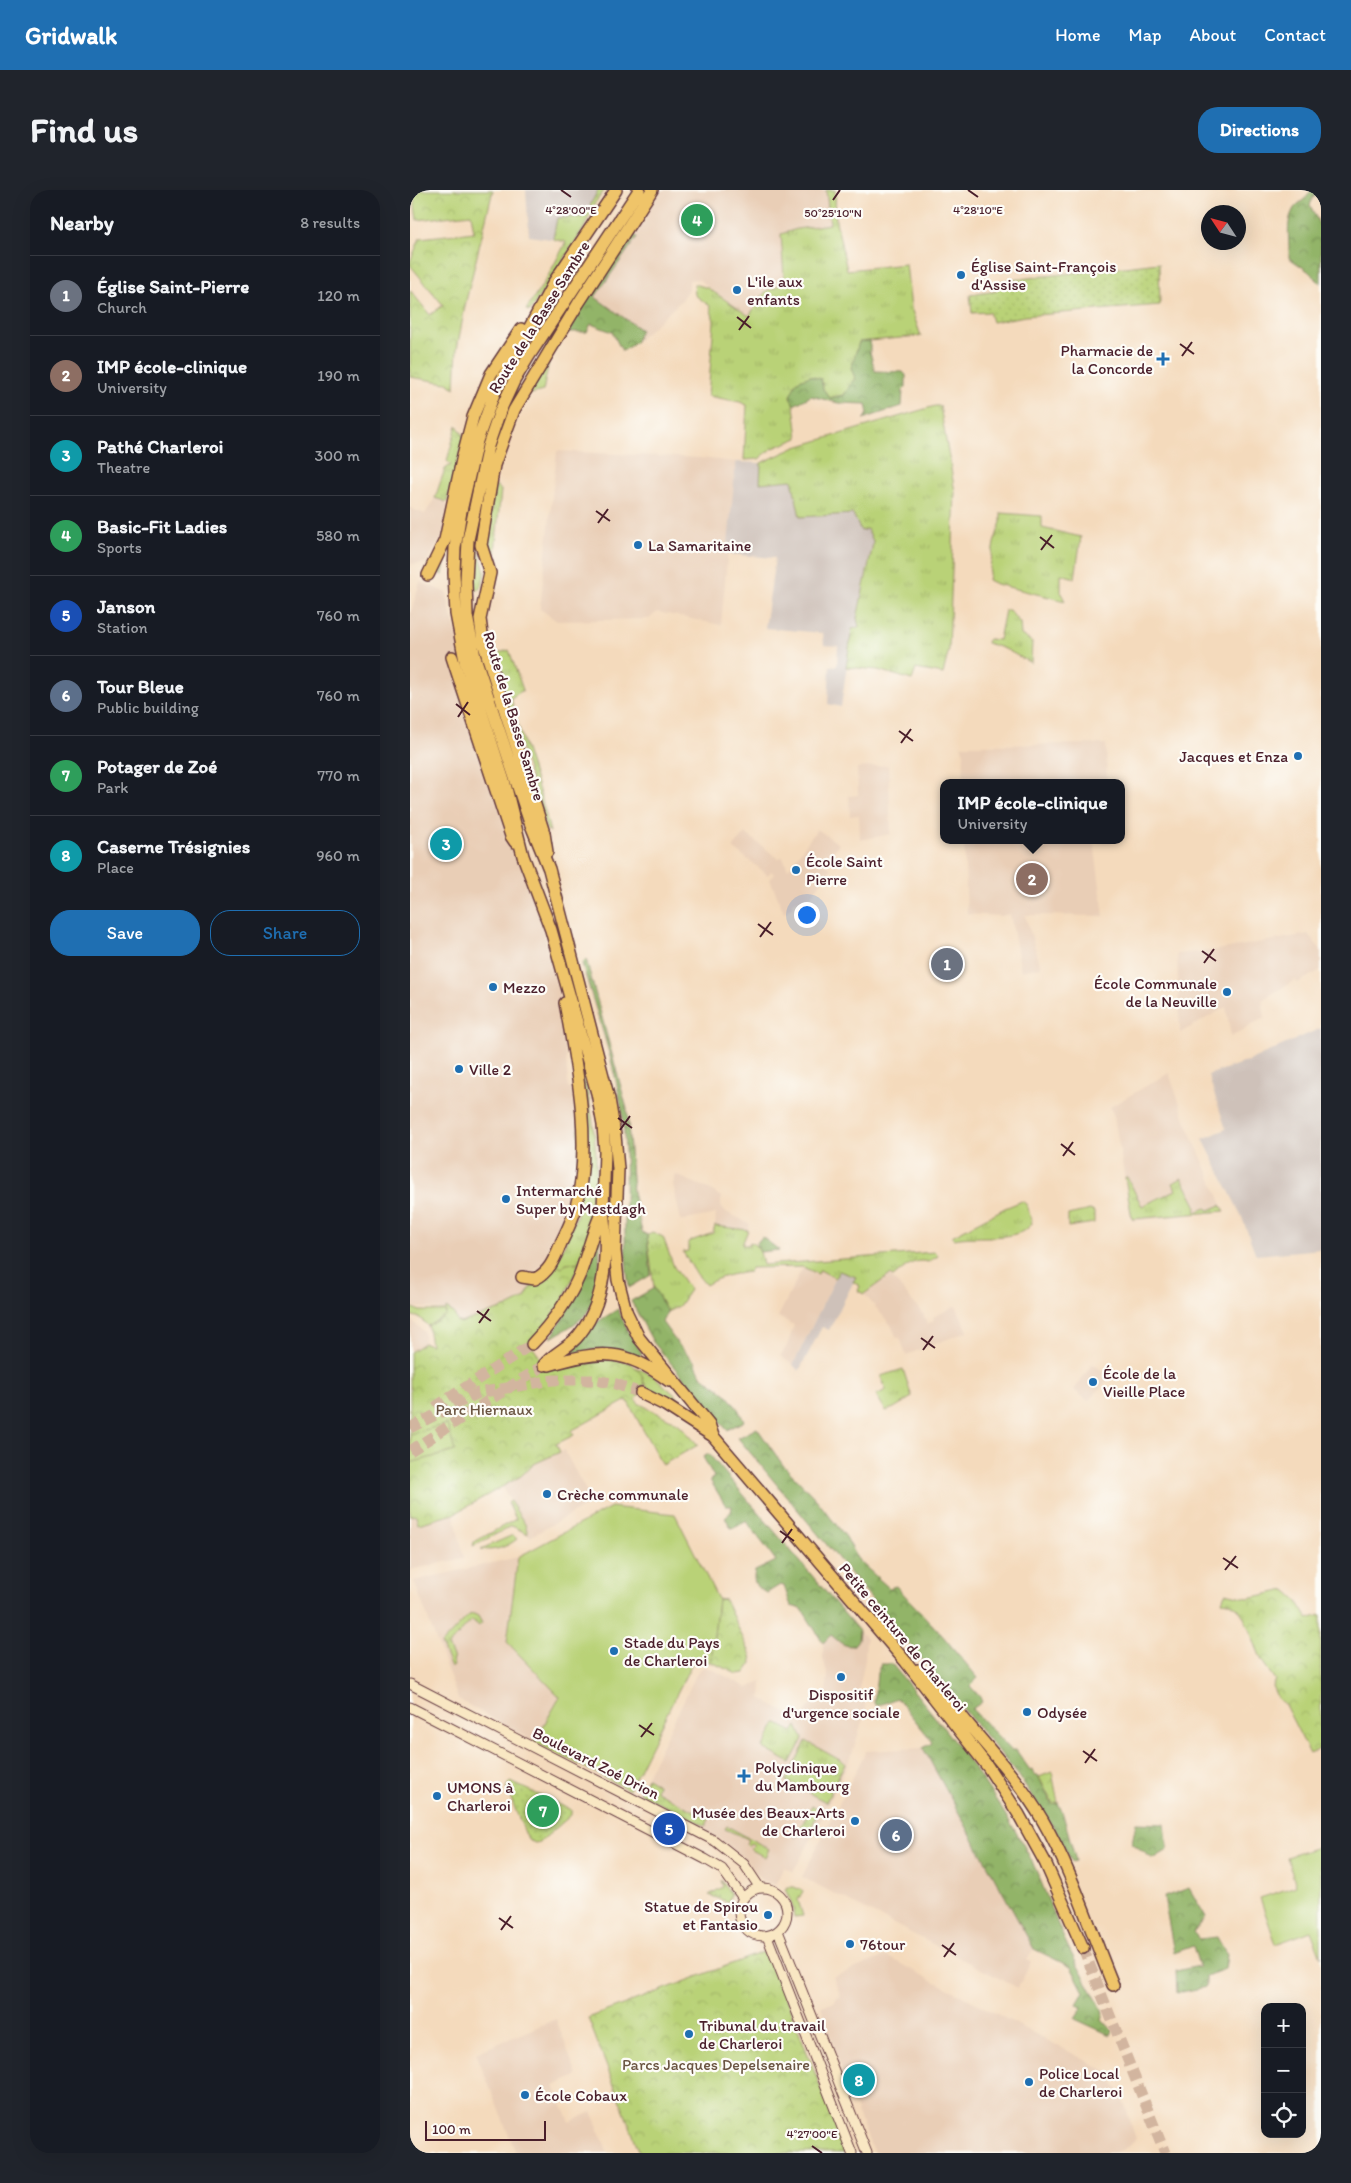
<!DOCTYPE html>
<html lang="en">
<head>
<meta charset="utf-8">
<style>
	:root { --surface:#171b24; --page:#20242c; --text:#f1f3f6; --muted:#9ea1a6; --line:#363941; --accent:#1f6fb2 }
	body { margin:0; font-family:Itim,sans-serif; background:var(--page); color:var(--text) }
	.controls { position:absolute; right:15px; bottom:15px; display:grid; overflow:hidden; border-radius:10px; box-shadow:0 5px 20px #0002 }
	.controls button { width:45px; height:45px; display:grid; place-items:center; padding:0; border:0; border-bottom:1px solid var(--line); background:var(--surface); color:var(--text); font:25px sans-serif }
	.compass { position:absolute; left:791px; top:15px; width:45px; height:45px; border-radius:50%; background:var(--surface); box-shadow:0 5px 20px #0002; rotate:306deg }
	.scale { position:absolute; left:15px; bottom:12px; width:121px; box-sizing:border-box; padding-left:5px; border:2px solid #4a1f2b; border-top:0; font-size:14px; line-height:18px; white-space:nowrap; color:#4a1f2b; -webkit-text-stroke:4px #fdfcf7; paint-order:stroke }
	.you { position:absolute; left:396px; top:724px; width:18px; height:18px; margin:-12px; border:4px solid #fff; border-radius:50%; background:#1a73e8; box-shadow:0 0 0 8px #1a73e833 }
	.badge { display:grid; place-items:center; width:32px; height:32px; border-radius:50%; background:var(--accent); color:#fff; font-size:16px; font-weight:700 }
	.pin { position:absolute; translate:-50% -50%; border:2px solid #fff; box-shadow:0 1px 5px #0006 }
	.popup { position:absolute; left:530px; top:589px; width:185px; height:65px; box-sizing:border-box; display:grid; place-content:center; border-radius:10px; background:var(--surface); filter:drop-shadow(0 1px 4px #0005); font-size:16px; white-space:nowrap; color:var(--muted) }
	.popup b { font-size:19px; color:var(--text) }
	.popup::after { content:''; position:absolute; left:50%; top:100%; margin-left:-10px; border:10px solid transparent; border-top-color:var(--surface) }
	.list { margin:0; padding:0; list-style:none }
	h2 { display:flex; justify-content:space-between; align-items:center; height:65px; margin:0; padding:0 20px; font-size:21px }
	h2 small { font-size:16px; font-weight:400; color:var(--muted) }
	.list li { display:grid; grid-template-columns:32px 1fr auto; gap:15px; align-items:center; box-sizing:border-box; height:80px; padding:0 20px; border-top:1px solid var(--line) }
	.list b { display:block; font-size:19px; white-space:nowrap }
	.list p { margin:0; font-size:16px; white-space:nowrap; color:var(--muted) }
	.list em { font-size:16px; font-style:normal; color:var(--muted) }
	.actions { display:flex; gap:10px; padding:15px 20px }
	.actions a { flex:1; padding:11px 0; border:1px solid var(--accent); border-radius:20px; text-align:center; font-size:18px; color:var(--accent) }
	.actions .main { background:var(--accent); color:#fff }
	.icon { flex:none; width:28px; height:28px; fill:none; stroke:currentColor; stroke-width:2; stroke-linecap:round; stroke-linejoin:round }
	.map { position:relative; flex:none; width:911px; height:1963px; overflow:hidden; border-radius:20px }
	header { display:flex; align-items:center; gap:30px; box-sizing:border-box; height:70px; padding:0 25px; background:var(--accent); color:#fff }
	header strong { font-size:24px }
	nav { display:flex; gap:28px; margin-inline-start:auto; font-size:18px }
	.intro { display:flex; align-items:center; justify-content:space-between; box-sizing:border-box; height:120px; padding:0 30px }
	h1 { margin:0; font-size:35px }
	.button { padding:12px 22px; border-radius:20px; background:var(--accent); color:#fff; font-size:18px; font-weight:700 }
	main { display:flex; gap:30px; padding:0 30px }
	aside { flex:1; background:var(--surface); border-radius:20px; box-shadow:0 5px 20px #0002 }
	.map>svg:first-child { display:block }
	.built { fill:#e9ceb6 }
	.industrial { fill:#cec1b9 }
	.grass { fill:url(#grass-tufts); stroke:#827851 }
	.forest { fill:url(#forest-crowns); stroke:#6e6a4a }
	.park { fill:url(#park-crowns); stroke:#827851 }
	.garden { fill:url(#garden-dots); stroke:#827851 }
	.pitch { fill:#b9d277; stroke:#827851 }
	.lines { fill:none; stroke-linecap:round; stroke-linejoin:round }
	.motorway-tunnel { stroke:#d2b59f; stroke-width:11; stroke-dasharray:11 5.5; stroke-linecap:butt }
	.secondary-casing { stroke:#643b41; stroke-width:11 }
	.trunk-casing { stroke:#643b41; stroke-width:14 }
	.motorway-casing { stroke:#643b41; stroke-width:14 }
	.secondary { stroke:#f9e7c3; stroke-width:9 }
	.trunk { stroke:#efc469; stroke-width:11 }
	.motorway { stroke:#efc469; stroke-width:11 }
	.ticks { fill:none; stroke:#4a1f2b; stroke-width:2 }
	.poi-dot { fill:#1f6fb2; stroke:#fdfcf7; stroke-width:2 }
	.labels { text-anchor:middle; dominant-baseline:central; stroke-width:4.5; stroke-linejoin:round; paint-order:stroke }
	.poi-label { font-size:16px; fill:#4a1f2b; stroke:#fdfcf7; text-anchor:start }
	.street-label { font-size:16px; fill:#4a1f2b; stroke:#fdfcf7 }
	.park-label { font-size:16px; fill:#6b5542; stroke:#fdfcf7 }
	.ticks-label { font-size:12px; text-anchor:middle; fill:#4a1f2b; stroke:#fdfcf7; stroke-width:4.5; stroke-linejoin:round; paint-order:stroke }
</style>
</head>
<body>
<header>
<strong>Gridwalk</strong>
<nav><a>Home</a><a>Map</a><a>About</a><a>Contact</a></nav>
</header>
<div class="intro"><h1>Find us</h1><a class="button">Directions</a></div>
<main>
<aside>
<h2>Nearby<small>8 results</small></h2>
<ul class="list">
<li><span class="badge" style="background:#6b7280">1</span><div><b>Église Saint-Pierre</b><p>Church</p></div><em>120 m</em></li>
<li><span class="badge" style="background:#8d6e63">2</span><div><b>IMP école-clinique</b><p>University</p></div><em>190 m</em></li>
<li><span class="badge" style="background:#0f9aa8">3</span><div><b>Pathé Charleroi</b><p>Theatre</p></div><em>300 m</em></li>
<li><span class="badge" style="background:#2e9e5b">4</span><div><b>Basic-Fit Ladies</b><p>Sports</p></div><em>580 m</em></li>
<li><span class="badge" style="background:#1a4fb4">5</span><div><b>Janson</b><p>Station</p></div><em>760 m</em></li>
<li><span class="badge" style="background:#5c6f8a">6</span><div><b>Tour Bleue</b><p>Public building</p></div><em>760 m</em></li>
<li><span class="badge" style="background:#2e9e5b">7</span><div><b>Potager de Zoé</b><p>Park</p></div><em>770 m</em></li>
<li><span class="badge" style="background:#0f9aa8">8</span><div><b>Caserne Trésignies</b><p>Place</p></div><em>960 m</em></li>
</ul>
<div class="actions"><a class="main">Save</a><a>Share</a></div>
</aside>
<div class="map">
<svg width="911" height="1963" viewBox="0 0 911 1963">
	<defs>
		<pattern id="grass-tufts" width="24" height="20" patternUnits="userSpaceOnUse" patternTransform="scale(1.25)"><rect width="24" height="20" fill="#b9d277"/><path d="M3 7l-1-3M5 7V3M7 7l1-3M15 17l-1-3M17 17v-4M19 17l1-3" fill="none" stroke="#a1b467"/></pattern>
		<pattern id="forest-crowns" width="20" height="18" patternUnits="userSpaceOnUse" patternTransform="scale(1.25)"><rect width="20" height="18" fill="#92b468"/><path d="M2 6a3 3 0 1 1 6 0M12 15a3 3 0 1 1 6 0" fill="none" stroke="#799256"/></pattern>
		<pattern id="park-crowns" width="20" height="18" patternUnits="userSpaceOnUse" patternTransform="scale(1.25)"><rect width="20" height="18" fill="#b9d277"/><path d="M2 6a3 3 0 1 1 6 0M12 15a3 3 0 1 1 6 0" fill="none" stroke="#a1b467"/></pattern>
		<pattern id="garden-dots" width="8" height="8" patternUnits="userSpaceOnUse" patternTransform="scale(1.25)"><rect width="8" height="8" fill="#b9d277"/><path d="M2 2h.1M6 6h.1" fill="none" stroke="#a1b467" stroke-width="1.8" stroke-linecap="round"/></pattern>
	</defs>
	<rect width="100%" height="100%" fill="#fdfcf7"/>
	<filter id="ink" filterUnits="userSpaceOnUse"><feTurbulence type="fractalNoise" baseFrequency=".02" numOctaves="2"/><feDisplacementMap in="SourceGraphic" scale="10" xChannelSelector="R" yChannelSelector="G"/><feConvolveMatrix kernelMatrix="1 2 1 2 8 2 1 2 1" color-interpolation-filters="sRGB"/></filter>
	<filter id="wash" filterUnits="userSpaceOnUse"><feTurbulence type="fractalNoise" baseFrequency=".0096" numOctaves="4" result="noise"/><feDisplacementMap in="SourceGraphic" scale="20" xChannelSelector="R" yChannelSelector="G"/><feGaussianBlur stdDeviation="1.12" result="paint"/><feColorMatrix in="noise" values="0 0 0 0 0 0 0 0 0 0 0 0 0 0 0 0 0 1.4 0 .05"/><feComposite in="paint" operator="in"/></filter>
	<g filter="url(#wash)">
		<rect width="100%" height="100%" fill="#f4dabc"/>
		<path class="built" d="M246,0H416L420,34L387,39L371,44L374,88L367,97L356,102L339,126L288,89L279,90V98L272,110L225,153L230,140L184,108L227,47L218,40Z
			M147,261L290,268L326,272L311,435L247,422L239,429L147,431L130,419Z
			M25,308L37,312V335L30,351L16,373L1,374L0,318L15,324Z
			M10,392L37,403L41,425L125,706L153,821L158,898L164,900L172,961L160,1020L136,1074L114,1088L122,1094L115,1108L97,1117L47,1133L44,1123L30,1119L0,1117V425Z
			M696,554L697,593H553L554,563L551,555Z
			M478,575L481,644L450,650L449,625L440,626L439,606L448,605L447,578Z
			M407,639L429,654L414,673L421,679L401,706L382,712L383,716L374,723L360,689L364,684L361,681L358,685L323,658L335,643L369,669L372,666L378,679Z
			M554,650H702L701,654L684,652L694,726L615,725L631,777L611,781L600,724L591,726L557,724Z
			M898,744L911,760V780L887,793L885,790L852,810L855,827L821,847L816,817L770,843L767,764L807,760Z
			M759,883L776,932L815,1021L722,1031L704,926L700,917Z
			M266,985L301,1000L311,1007V1015L314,1021L340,1034L338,1040L305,1036L306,1024L271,1031L263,994Z
			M393,1077L407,1084L410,1080L425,1088L383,1175L370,1166L377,1156L384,1135L368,1127Z
			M480,1085L513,1124L518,1134L524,1130L523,1127L546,1116L558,1141L496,1165L491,1150L489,1147L487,1148L481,1135L454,1104Z
			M0,1129L14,1142V1153L0,1162Z
			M682,1174L702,1186L678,1211L664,1200Z
			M154,1260L182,1312L120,1347L115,1334L92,1297L111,1286L124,1274Z
			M44,1324L54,1368L0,1380V1326L6,1325L8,1333Z
			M108,1367L97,1452L150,1507L124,1552L48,1509L4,1391Z
			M449,1441L456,1448L455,1470L448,1504L454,1508L456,1520L441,1567L405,1642L383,1682L374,1677L365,1695L351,1690L338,1672L314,1652L228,1604L288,1481L293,1477L302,1479L338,1498L352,1491L351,1508L390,1531L402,1512H415L418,1486L413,1468V1453L421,1445L424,1448L448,1450Z
			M513,1558L624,1759L617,1770L621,1772L608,1798L392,1687L456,1561Z
			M476,1766L698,1882L712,1906L726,1949L714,1959L704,1963H464L438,1900L411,1817L425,1812L427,1807L431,1806L423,1787Z
			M146,1829L167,1886L144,1896L160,1932L182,1922L198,1963H106L66,1863Z"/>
		<path class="industrial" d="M116,0H188L161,52L119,46Z
			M326,272L351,273L350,293L382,290L390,327L443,324L451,340L457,339L463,351L447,428L449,437L442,439L431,517L418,514L420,476H427L428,456L414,455L413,443L355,438L365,368L317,364Z
			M911,838V1059L846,1065L831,1025L793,949L816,939L798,885L838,871Z
			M429,1081L446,1087L419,1140L412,1137L389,1181L383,1175Z"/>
		<path class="grass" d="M188,0H195L185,13L173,40L120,121L116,120L137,88L156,52L143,49L147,28L174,27Z
			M416,0H425L426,31L437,80L496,74L501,118L511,146L449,152L445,188L434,205L420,208L413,199L411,189L400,186L380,206L384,215L388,248L361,259L349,269L334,270L337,215L330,212L298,206L304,131L300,116L285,105L284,94L298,98L339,126L356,101L367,97L374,88L371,44L387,39L420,34Z
			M139,172L133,201L117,205Z
			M525,216H530L545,302L539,459L533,484L506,479L502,490L468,480L436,477L442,439L449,437L447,428L462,359L463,351L457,339L451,341L443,324L390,327L382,290L350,293L351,273L386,257Z
			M47,235L54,247L37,312L25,308L35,279L41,275L37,271Z
			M85,294L91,300L83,382L75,354Z
			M591,323L632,326V338L671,347L665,388L651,384V403L655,411L586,394L578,390L584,353L591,332Z
			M39,347L33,385L27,382L26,375Z
			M66,352L75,382L72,396L68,400L61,398L63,356Z
			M595,420H599L610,433L611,445L622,452L621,473L595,459L577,453L578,449L589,450Z
			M74,436L78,443L85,464L99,460L113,500L101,508C112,553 130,597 140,642L136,639Z
			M170,869C188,943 195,998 170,1072L152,1078L146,1075L167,1025Z
			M715,987H717L732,1016L766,1000L763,993L772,988L787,1017L785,1020L786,1022L796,1018L799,1020L811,1015L815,1021L722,1029Z
			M612,1011L617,1015L622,1033C610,1053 566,1044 544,1049L542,1046L595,1018Z
			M680,1020L684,1022V1033L658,1037V1025Z
			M305,1036L338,1040L332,1055H338L340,1052C350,1056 351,1065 353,1075L525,1062L528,1066L518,1072C503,1068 495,1078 483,1087L480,1085L454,1104L448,1101L450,1096L443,1092L446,1087L429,1081L425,1088L410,1080L408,1084L393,1077L341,1078L339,1082C323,1084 310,1086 296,1095L285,1082L273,1062L278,1061V1052L303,1043Z
			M242,1042L253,1047L264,1077L280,1100L269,1116L257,1122L244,1098L237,1045Z
			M0,1117L10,1121H35L36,1125L18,1136L10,1128L0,1125Z
			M225,1177L244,1186L277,1216L274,1219L239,1199C234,1195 229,1183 225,1177Z
			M493,1179L502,1207L484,1218L476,1221L466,1205L476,1200L471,1186Z
			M100,1311L115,1334L118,1344L102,1336L63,1356L64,1352L106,1329L98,1313Z
			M103,1345L107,1349C97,1357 84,1362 71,1359Z
			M64,1424L68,1426L72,1433L69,1436L62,1430L38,1456L44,1469L42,1470L44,1476L41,1478L31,1454L59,1425Z
			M366,1533L383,1542L387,1536L393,1549L380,1573L353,1558Z
			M396,1551L435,1573L416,1612L376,1591Z
			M237,1588L248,1595L246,1601L299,1629L296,1636L229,1603Z
			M402,1616L409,1620L400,1641L390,1643L385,1648Z
			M317,1636L359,1659L355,1667L340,1659L344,1655L340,1653L338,1656L336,1654L338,1649L315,1639Z
			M311,1690L321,1704L318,1712L299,1705L313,1697Z
			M378,1697H384L393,1701L388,1710L393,1726L384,1727L382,1714L375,1699Z"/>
		<path class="forest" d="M901,0H910L903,8L900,15L911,38V94L898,81L879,68C880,52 875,35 883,20C887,12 898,10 901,0Z
			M218,40L227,47L185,107L231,140L225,153L212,161L202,142L181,134L177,142H154Z
			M460,151V162L465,181L493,182L496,185V197L493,200L492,216L453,229L458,224L456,214L428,213L401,206L384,215L380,206L387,191L400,186L411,189L413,199L420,208L434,205L445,188L441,178L449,152Z
			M176,769L217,919L223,1002L232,1042L237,1045L241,1085L219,1098C211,1047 218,994 214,943C210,885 188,829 172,773Z
			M187,1047H190C189,1072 192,1111 171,1129C162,1136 151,1142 141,1148L169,1099L178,1079Z
			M352,1047L369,1060L350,1062L346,1054Z
			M244,1098L257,1122L252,1132L267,1153L285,1172L291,1185L316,1204L328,1219L334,1231L317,1240L243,1152L221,1111Z
			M208,1119L218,1142L232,1163L228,1168L189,1159L157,1164L181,1136Z
			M347,1238L373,1275L405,1308L436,1347L449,1371L479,1398L486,1396L532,1445L568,1488L560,1496L570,1507L572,1512L562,1519L601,1560H606L620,1580L623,1579L625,1586L628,1585L640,1611L643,1614L648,1613L652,1621L666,1671L662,1672L645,1640L609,1586L328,1248Z
			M299,1264L449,1441L448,1450L443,1456C431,1456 429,1451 421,1445L413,1453L392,1419L381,1416L374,1396L370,1395L357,1403C346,1399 342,1392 345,1381L366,1371C357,1357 345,1345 337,1331L326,1337L321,1338L315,1327L321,1322L322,1316H316L300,1290L304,1287L293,1267Z
			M471,1474H482L485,1478C532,1535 578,1591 614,1656C632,1688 642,1724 658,1757C669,1779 682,1801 694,1823L692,1829L702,1840L700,1845L665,1829L672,1818L667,1814L674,1802L661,1777L624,1759L513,1558L522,1553L518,1546L487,1508L467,1516L464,1513L467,1483Z
			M726,1633L755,1634L758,1660L743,1669L722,1653Z
			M779,1698L796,1727L783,1742L789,1749L807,1747L817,1765L815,1779L796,1786V1797L767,1803L766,1781L789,1776L783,1756L764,1763L754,1707Z"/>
		<path class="park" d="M0,0H83L56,111L47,159L45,198L37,193L0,187V100L20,125L33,115L0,75V72L10,48L64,42L61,24L7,30L3,2H0Z
			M170,1072L151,1114L121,1155L138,1178L168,1169L203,1170L221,1173L225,1177L232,1185L234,1195L226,1210L228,1213L269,1234L288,1255L252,1275L217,1210L161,1241L164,1245L146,1254L150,1262L124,1274L111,1286L44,1324L8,1334L6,1325L0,1326V1162L14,1153L21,1155L18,1136L36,1125V1118L44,1123L47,1132H50V1133L97,1117L115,1108L122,1094L146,1075L152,1078L156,1073Z
			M876,1400L886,1409L898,1429L911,1425V1558L900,1564L875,1515L868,1509L862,1496L865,1490L852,1471L834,1427L828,1418L819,1412L812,1411L815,1403L838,1408Z
			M308,1409L315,1410L341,1465L342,1473L335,1483L327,1484L301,1472Z
			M642,1582L648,1613L643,1615L629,1587Z
			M353,1762L378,1813L436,1963H230L178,1828Z"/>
		<path class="garden" d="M749,73L750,115L615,126L582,132L579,122L562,123L560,105L587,101L584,92Z
			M101,1592L161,1620V1625L130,1652L125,1653L118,1650L96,1597Z"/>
		<path class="pitch" d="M37,1234L45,1261L0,1273V1244Z
			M201,1317L265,1324L308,1409L301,1472L286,1471L282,1473L219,1600L124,1552L150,1507L97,1452L108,1367Z
			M911,1656V1767L901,1741L866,1754L850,1708L886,1696L877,1667Z"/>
	</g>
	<g filter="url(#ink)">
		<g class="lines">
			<path class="motorway-tunnel" d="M25,1217L122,1154
				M0,1238L68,1203L143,1190H185L206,1194L231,1203
				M0,1261L134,1175
				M673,1758L755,1963"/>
			<defs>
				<path id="secondary" d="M0,1494L305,1651L334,1674L350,1698
					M0,1517L295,1669L312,1679L333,1708
					M329 1722a24 24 0 1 1 48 0a24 24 0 1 1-48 0Z
					M368,1741L457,1963
					M357,1746L442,1963"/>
				<path id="trunk" d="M18,385L35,350L53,265L63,227L81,184L111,139
					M42,467L101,646L105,652
					M137,662L134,643L73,452L70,429L80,383L71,355L84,275L104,220L168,114L242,0
					M193,1019L195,962L193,935L187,903L141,740L113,666L95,594L55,471L46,424L44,383L45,358L51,321L67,251L84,204L144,92L206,0
					M112,1087L125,1089C140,1082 145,1067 151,1053C156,1043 161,1032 165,1021C183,957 167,877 155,813
					M216,1121L208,1090L205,1061L208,979L205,945L199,909L139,679L119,630L65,467L57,426L56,391L58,350L78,256L90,221L104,191L119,166L229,0"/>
				<path id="motorway" d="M216,1121L229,1148L299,1234L303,1246
					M122,1154C141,1134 159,1110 170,1084C178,1062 183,1040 193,1019
					M134,1175C143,1163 160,1157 169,1145C197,1110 198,1060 193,1019
					M139,1175C189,1160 216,1158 259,1191
					M231,1203L255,1215L303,1246L496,1472L578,1577L608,1623L635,1672L673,1758
					M508,1480C528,1494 543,1516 559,1535C585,1566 613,1596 633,1631C662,1681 681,1742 703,1795"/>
			</defs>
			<use href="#secondary" class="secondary-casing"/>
			<use href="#trunk" class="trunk-casing"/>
			<use href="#motorway" class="motorway-casing"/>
			<use href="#secondary" class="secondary"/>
			<use href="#trunk" class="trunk"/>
			<use href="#motorway" class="motorway"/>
		</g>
	</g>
	<path class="ticks" d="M151,0L161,7M558,0L568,7M423,10L430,0M327,127L341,138M329,140L339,126M770,154L784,164M772,166L782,152M186,321L200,331M188,333L198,319M630,347L644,358M631,360L642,345M46,514L60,525M48,527L58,512M489,541L503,551M491,553L501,539M348,734L363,745M350,747L361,732M792,761L806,771M794,773L804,759M208,928L222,938M210,940L220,926M651,954L665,965M653,966L663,952M67,1121L81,1131M69,1133L79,1119M511,1148L525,1158M513,1160L523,1146M370,1341L384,1351M372,1353L382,1339M813,1368L828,1378M815,1380L826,1366M229,1535L244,1545M231,1547L242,1533M673,1561L687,1571M675,1573L685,1559M89,1728L103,1738M91,1740L101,1726M532,1755L546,1765M534,1767L544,1753M402,1956L412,1963"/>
	<g class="poi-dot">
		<circle cx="551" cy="85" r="5"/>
		<circle cx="327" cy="100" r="5"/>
		<path d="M750.5 161.5h5v5h5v5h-5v5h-5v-5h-5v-5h5z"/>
		<circle cx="228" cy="355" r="5"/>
		<circle cx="888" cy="566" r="5"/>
		<circle cx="386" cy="680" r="5"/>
		<circle cx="83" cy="797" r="5"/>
		<circle cx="817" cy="802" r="5"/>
		<circle cx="49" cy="879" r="5"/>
		<circle cx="96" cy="1009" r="5"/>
		<circle cx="683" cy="1192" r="5"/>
		<circle cx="137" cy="1304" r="5"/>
		<circle cx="204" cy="1461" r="5"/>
		<circle cx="431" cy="1487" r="5"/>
		<circle cx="617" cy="1522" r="5"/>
		<path d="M331.5 1578.5h5v5h5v5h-5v5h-5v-5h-5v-5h5z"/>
		<circle cx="27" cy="1606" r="5"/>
		<circle cx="445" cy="1631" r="5"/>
		<circle cx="358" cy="1725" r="5"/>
		<circle cx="440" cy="1754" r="5"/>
		<circle cx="279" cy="1844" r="5"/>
		<circle cx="619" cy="1892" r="5"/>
		<circle cx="115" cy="1905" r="5"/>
	</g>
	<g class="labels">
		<g class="poi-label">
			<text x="561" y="76">Église Saint-François<tspan x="561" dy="18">d'Assise</tspan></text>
			<text x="337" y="91">L'ile aux<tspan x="337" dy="18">enfants</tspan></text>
			<text x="743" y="160" text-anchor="end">Pharmacie de<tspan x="743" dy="18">la Concorde</tspan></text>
			<text x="238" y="355">La Samaritaine</text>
			<text x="878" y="566" text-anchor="end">Jacques et Enza</text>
			<text x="396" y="671">École Saint<tspan x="396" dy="18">Pierre</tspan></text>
			<text x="807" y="793" text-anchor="end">École Communale<tspan x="807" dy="18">de la Neuville</tspan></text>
			<text x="93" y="797">Mezzo</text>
			<text x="59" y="879">Ville 2</text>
			<text x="106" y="1000">Intermarché<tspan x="106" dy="18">Super by Mestdagh</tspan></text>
			<text x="693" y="1183">École de la<tspan x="693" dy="18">Vieille Place</tspan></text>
			<text x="147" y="1304">Crèche communale</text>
			<text x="214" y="1452">Stade du Pays<tspan x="214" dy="18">de Charleroi</tspan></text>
			<text x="431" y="1504" text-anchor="middle">Dispositif<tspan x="431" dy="18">d'urgence sociale</tspan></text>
			<text x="627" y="1522">Odysée</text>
			<text x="345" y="1577">Polyclinique<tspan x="345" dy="18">du Mambourg</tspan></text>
			<text x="37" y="1597">UMONS à<tspan x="37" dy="18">Charleroi</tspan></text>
			<text x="435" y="1622" text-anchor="end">Musée des Beaux-Arts<tspan x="435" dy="18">de Charleroi</tspan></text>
			<text x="348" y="1716" text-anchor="end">Statue de Spirou<tspan x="348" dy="18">et Fantasio</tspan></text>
			<text x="450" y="1754">76tour</text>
			<text x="289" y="1835">Tribunal du travail<tspan x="289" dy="18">de Charleroi</tspan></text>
			<text x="629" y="1883">Police Local<tspan x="629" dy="18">de Charleroi</tspan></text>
			<text x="125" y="1905">École Cobaux</text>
		</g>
		<g class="street-label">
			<text transform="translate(129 127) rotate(-58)">Route de la Basse Sambre</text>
			<text transform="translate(104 526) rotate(73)">Route de la Basse Sambre</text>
			<text transform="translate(493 1447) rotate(50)">Petite ceinture de Charleroi</text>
			<text transform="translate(186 1573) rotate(27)">Boulevard Zoé Drion</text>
		</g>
		<g class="park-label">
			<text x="74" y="1219">Parc Hiernaux</text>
			<text x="306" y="1874">Parcs Jacques Depelsenaire</text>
		</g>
	</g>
	<g class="ticks-label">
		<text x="161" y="24">4°28'00"E</text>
		<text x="568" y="24">4°28'10"E</text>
		<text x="423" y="27">50°25'10"N</text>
		<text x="402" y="1948">4°27'00"E</text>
	</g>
</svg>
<div class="controls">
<button>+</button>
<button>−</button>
<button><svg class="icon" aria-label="locate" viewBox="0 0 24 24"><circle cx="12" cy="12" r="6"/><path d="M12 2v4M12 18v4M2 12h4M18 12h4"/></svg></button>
</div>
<svg class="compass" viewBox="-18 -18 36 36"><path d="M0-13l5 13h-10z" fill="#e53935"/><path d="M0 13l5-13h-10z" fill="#9ea1a6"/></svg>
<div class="scale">100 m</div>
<div class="you"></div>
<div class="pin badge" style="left:537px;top:774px;background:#6b7280">1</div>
<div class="pin badge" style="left:622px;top:689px;background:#8d6e63">2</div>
<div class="popup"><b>IMP école-clinique</b>University</div>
<div class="pin badge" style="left:36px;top:654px;background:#0f9aa8">3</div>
<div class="pin badge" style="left:287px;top:30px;background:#2e9e5b">4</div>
<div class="pin badge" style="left:259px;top:1639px;background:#1a4fb4">5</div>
<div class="pin badge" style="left:486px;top:1645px;background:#5c6f8a">6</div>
<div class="pin badge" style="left:133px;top:1621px;background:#2e9e5b">7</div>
<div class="pin badge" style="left:449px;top:1890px;background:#0f9aa8">8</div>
</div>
</main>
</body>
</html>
